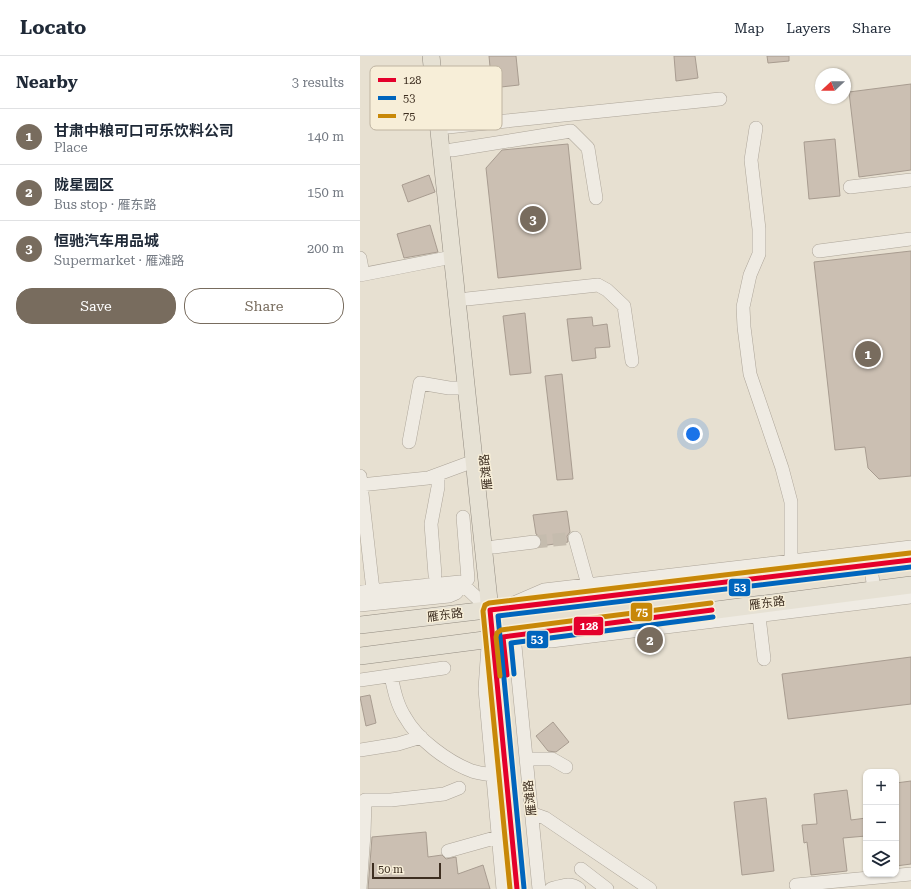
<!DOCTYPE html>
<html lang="en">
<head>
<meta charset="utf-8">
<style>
	:root { --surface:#fff; --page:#f6f6f7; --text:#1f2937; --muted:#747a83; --line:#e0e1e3; --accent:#786c5e }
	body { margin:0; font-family:"Roboto Serif","Noto Sans SC",serif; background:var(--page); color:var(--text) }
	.controls { position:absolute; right:12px; bottom:12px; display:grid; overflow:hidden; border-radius:8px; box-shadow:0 1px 3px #0004 }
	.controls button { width:36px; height:36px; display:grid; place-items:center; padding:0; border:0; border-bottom:1px solid var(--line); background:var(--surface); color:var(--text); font:20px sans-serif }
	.compass { position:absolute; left:455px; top:12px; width:36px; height:36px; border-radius:50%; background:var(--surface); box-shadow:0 1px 3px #0004; rotate:248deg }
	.scale { position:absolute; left:12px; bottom:10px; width:69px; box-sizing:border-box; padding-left:4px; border:2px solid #3d2e20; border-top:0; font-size:11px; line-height:14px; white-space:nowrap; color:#3d2e20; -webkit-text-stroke:3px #f7eed8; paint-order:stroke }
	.you { position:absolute; left:333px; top:378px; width:14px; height:14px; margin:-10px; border:3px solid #fff; border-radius:50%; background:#1a73e8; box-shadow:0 0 0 6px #1a73e833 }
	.badge { display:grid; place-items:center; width:26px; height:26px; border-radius:50%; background:var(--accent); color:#fff; font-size:13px; font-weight:700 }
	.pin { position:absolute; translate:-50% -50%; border:2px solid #fff; box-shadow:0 1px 4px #0006 }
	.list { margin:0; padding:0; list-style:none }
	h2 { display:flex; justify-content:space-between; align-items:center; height:52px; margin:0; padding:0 16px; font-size:17px }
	h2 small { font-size:13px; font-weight:400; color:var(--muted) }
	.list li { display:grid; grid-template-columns:26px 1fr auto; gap:12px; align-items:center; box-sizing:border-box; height:56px; padding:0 16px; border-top:1px solid var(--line) }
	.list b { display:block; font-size:15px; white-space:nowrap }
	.list p { margin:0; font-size:13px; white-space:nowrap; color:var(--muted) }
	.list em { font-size:13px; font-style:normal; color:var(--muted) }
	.actions { display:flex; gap:8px; padding:12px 16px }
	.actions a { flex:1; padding:9px 0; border:1px solid var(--accent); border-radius:16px; text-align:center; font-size:14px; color:var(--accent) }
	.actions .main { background:var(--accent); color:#fff }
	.icon { flex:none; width:22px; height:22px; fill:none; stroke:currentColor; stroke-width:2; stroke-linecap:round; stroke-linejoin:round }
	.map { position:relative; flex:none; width:551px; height:833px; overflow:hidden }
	header { display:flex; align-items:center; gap:24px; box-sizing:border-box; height:56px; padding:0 20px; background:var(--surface); border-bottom:1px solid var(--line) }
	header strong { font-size:19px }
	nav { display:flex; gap:22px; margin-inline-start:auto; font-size:14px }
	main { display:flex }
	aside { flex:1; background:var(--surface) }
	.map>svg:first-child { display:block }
	.building { fill:#cbbfb2; stroke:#a89c90 }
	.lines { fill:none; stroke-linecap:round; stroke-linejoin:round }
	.minor-tunnel { stroke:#c5bcae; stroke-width:13; stroke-dasharray:13 6; stroke-linecap:butt }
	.minor-casing { stroke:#ada599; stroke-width:14 }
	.major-casing { stroke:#928b80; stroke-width:18 }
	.minor { stroke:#efebe3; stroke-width:13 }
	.major { stroke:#e6e1d4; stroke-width:17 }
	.bus-1-casing { stroke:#f7eed8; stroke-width:8 }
	.bus-2-casing { stroke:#f7eed8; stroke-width:8 }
	.bus-3-casing { stroke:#f7eed8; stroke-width:8 }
	.bus-1 { stroke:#e4002b; stroke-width:5 }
	.bus-2 { stroke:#0065bd; stroke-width:5 }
	.bus-3 { stroke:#c88808; stroke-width:5 }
	.labels { text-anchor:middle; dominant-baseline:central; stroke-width:3; stroke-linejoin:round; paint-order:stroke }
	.street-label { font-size:12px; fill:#3d2e20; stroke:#f7eed8 }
	.key { fill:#f7eed8; stroke:#bfb4a1; stroke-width:1 }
	.key-label { font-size:11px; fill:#3d2e20 }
	.line-badge { stroke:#f7eed8; stroke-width:1.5 }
	.badge-label { font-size:11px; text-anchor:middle; font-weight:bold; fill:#fff }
</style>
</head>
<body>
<header>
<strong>Locato</strong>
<nav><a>Map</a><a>Layers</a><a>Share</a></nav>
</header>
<main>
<aside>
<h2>Nearby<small>3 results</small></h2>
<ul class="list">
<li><span class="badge">1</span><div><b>甘肃中粮可口可乐饮料公司</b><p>Place</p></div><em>140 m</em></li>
<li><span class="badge">2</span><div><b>陇星园区</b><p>Bus stop · 雁东路</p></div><em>150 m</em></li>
<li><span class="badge">3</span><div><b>恒驰汽车用品城</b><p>Supermarket · 雁滩路</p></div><em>200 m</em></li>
</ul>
<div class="actions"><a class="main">Save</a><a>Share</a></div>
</aside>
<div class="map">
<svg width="551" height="833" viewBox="0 0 551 833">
	<rect width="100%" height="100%" fill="#e7e0d1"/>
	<path class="building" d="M129,0H156L159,29L132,32Z
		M314,0H335L338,22L316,25Z
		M407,0H429V5L408,7Z
		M551,28V114L499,121L489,36Z
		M475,83L480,140L449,143L444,86Z
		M208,88L221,213L138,222L126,112L142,94Z
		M69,119L75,136L48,146L42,129Z
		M70,169L78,196L44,202L37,178Z
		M551,195V420L519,423L508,412L505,391L475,394L454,206Z
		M165,257L171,317L150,319L143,260Z
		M232,261L233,270L247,268L250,291L235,292L236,302L212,305L207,263Z
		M202,318L213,423L197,424L185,320Z
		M207,455L210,476L207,480L208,486L181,490L182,485L181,482L176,478L173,459Z
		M551,601V648L428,663L422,618Z
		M10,639L16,667L6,670L0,641Z
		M193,666L209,686L196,696L188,695L176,680Z
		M551,725V808L536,810V727Z
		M487,734L491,764L506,762V780L483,782L487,815L451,819L447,786L444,787L442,769L457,768L454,738Z
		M406,742L414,815L382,819L374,746Z
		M66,776L68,801L82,799L86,803L96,801L98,818L123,809L130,833H8L12,781Z"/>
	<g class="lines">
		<path class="minor-tunnel" d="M174,486L215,482"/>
		<defs>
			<path id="minor" d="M78,72L360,43
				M396,72L391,104L399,173V198L390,219L383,251L384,271L390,318L422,412L431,446V518
				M92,94L211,75L228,92L236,142
				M490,131L551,124
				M459,195L551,183
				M0,202L3,218
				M0,219L92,201
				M107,243L238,229L247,234L264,250L272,305
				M49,386L60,327L89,332H106
				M0,420L13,534
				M0,429L68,422L114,405
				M215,482L230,536
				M134,491L174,486
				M509,500L514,533
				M75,519L71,468L78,431V419
				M0,536L100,526L130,554L129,558
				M154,547L184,534L551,491
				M0,549L89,540L96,537L108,523L103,461
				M398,552L404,603
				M128,590L125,633L143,833
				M31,620C34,634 37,649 45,661C57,683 88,706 112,715C118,717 126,718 133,719
				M0,624L84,612
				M0,694L38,688L61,681
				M166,703H192L206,711
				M171,757L185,762L290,833
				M88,795L138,781
				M221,813L247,833
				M436,829L551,818
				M0,833L4,778L5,744H31L84,738L99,732
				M179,833L154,580L191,585L551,541
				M191,833C201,830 210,826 219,833"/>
			<path id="major" d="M71,0L130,554L157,833
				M0,569L551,504
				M0,600L551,529"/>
		</defs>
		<use href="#minor" class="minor-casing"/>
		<use href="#major" class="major-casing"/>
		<use href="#minor" class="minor"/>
		<use href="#major" class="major"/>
		<defs>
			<path id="bus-1" d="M147,619L143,581L352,554
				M157,833L130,554L551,504"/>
			<path id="bus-2" d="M154,618L151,587L353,561
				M164,832L138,560L551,511"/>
			<path id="bus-3" d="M140,620L136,581L137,577L141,574L351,547
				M150,833L123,555L125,549L129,547L550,497"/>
		</defs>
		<use href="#bus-1" class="bus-1-casing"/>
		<use href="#bus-2" class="bus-2-casing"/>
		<use href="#bus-3" class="bus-3-casing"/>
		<use href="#bus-1" class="bus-1"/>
		<use href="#bus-2" class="bus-2"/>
		<use href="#bus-3" class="bus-3"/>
	</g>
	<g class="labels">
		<g class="street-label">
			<text transform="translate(126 416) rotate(-96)">雁滩路</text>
			<text transform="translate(407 547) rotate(-7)">雁东路</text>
			<text transform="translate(85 559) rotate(-7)">雁东路</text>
			<text transform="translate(170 742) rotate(-96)">雁滩路</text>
		</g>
	</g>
	<rect x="10" y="10" width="132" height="64" rx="6" class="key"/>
	<rect x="18" y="22" width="18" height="4" fill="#e4002b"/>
	<rect x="18" y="40" width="18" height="4" fill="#0065bd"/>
	<rect x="18" y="58" width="18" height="4" fill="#c88808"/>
	<g class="key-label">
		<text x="43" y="28">128</text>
		<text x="43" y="46">53</text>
		<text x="43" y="64">75</text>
	</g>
	<g class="line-badge">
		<rect x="368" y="522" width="23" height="19" rx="4" fill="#0065bd"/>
		<rect x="270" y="546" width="23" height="20" rx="4" fill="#c88808"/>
		<rect x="213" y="560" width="31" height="20" rx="4" fill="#e4002b"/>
		<rect x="166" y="574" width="23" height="19" rx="4" fill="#0065bd"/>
	</g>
	<g class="badge-label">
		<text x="380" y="535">53</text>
		<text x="282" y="560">75</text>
		<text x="229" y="574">128</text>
		<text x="177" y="587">53</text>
	</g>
</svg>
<div class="controls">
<button>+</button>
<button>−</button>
<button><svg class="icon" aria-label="layers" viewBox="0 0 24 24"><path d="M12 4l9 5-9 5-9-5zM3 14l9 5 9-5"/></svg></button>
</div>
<svg class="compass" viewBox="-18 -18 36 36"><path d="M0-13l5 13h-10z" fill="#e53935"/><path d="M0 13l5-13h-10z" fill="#747a83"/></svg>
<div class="scale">50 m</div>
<div class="you"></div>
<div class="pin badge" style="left:508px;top:298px">1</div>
<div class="pin badge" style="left:290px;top:584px">2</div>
<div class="pin badge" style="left:173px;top:163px">3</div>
</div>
</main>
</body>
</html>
